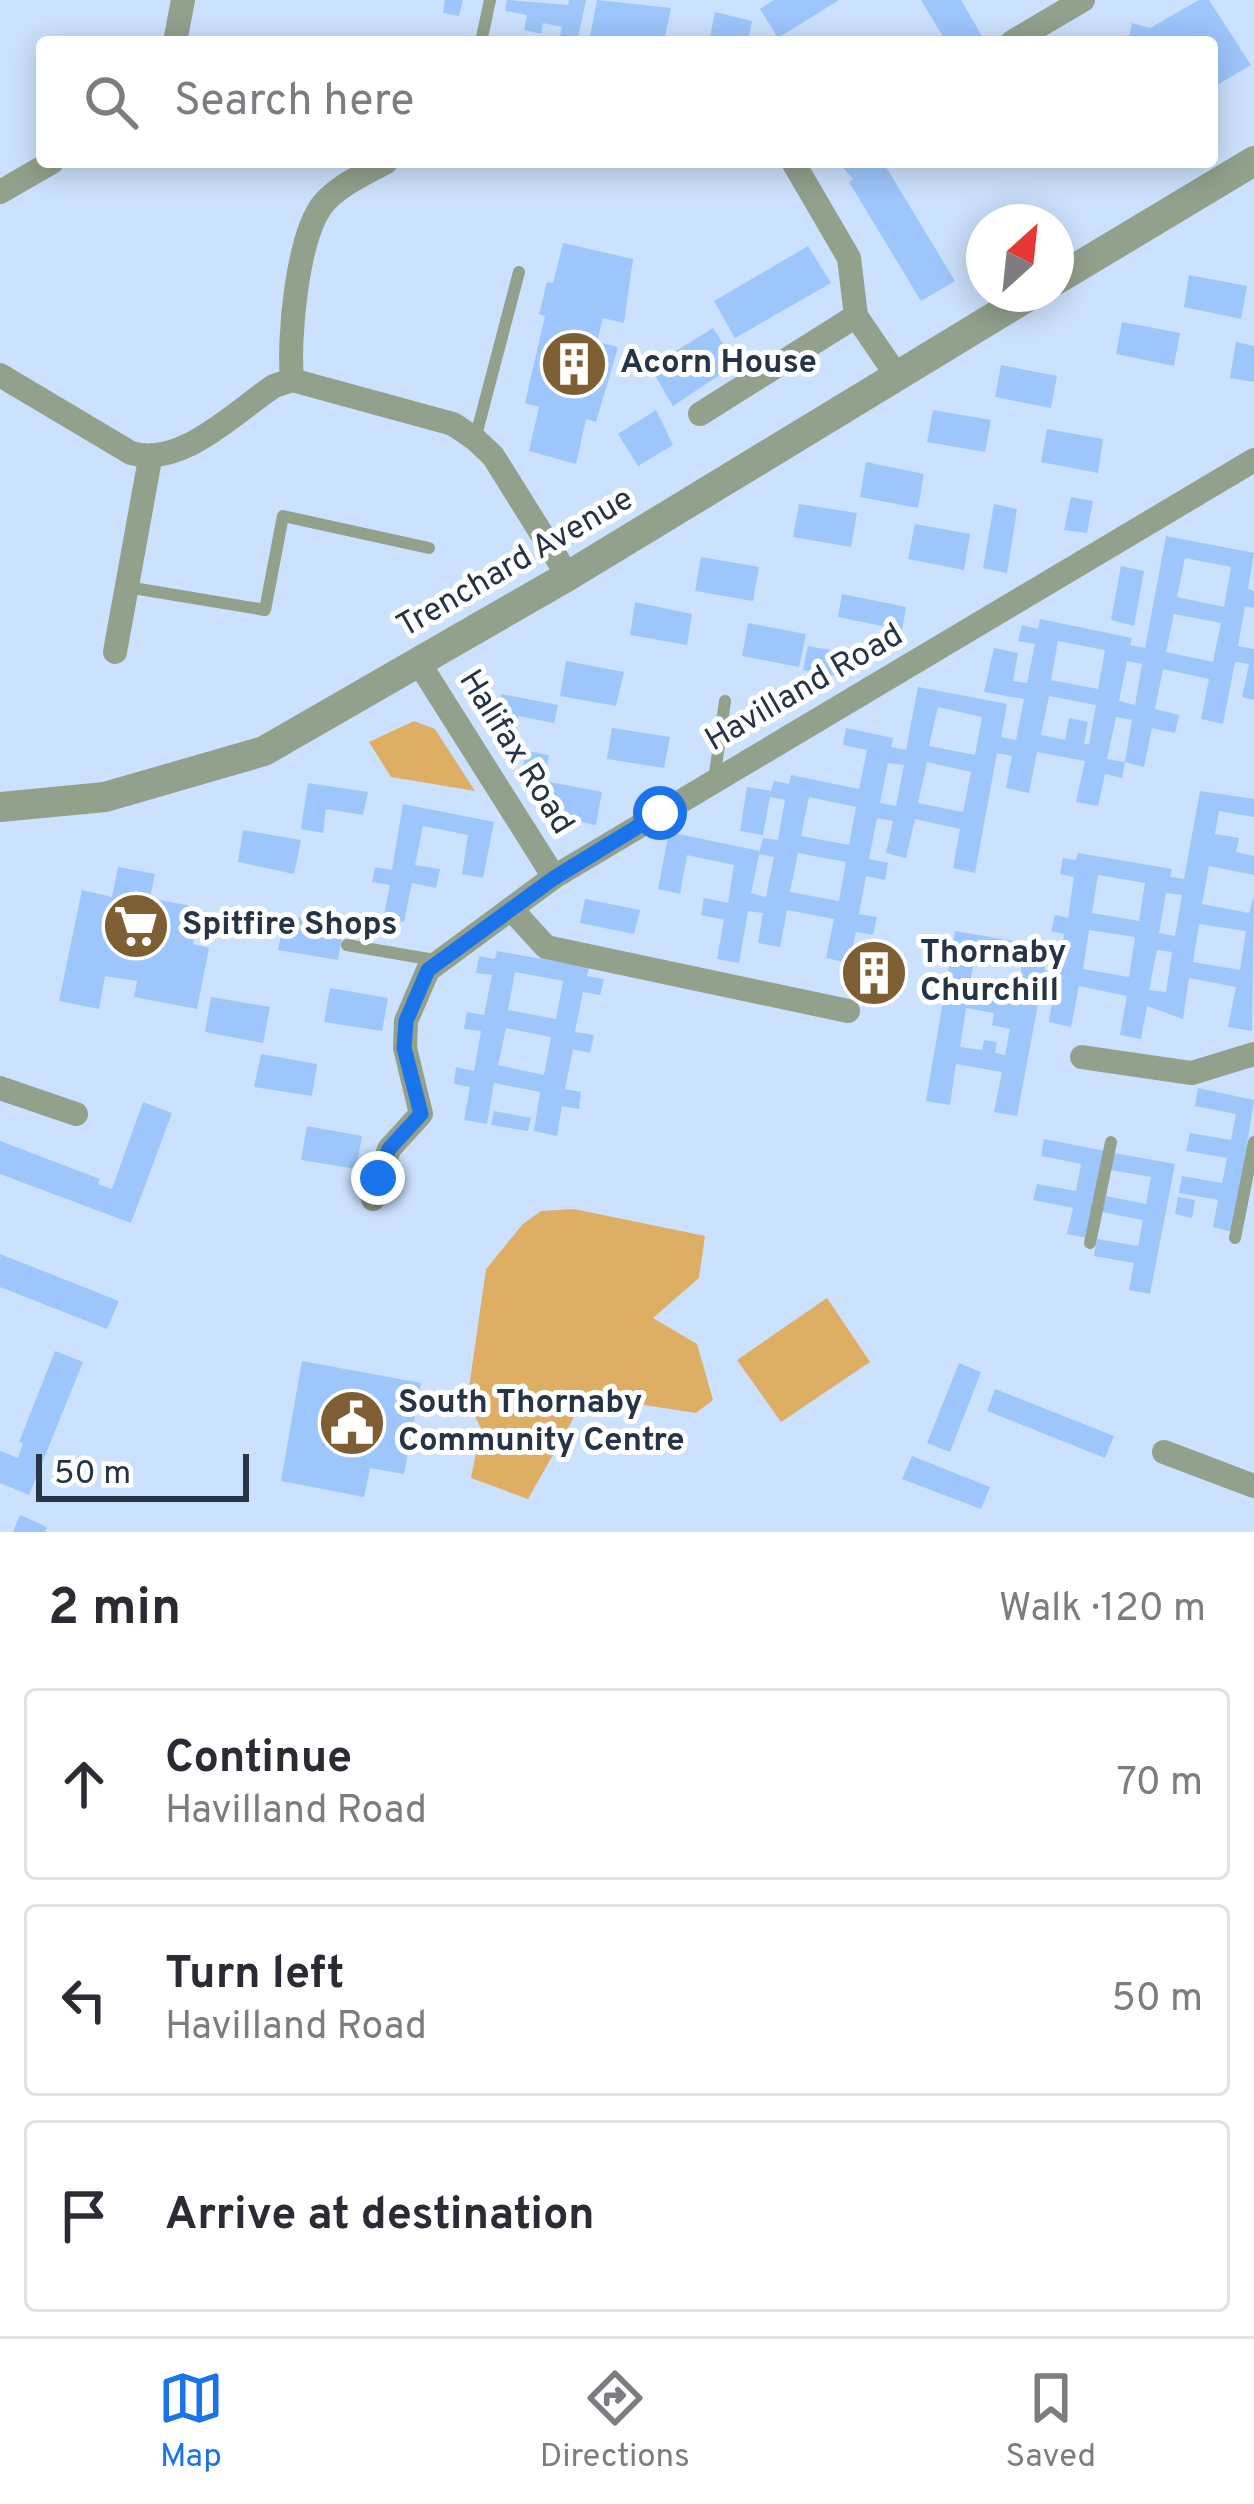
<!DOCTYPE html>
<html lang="en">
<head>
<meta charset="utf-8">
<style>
	:root { --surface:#fff; --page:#f2f2f3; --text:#2b2b33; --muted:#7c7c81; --line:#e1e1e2; --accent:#1a73e8 }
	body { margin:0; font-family:Overpass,sans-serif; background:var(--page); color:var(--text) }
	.compass { position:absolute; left:966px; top:204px; width:108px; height:108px; border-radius:50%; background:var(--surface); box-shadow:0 6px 30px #0003; rotate:27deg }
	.scale { position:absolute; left:36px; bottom:30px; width:213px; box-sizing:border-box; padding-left:12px; border:6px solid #273446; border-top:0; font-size:33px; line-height:42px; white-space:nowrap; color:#273446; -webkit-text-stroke:9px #fff; paint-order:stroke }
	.stop { position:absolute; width:36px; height:36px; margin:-27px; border:9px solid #1a73e8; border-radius:50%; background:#fff }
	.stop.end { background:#1a73e8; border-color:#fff; box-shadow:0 3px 12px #0008 }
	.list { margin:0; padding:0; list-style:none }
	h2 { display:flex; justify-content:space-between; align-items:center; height:156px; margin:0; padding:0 48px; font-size:51px }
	h2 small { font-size:39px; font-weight:400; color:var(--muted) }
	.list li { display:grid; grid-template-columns:78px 1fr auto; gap:36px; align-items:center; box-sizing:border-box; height:192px; margin:0 24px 24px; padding:0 24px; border:3px solid var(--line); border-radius:12px }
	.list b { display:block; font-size:45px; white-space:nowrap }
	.list p { margin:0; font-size:39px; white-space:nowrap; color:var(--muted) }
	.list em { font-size:39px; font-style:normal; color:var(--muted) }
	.icon { flex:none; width:66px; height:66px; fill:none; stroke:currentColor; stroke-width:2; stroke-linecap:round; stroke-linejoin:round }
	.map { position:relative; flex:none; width:1254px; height:1532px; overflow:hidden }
	.search { position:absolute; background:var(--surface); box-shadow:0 6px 30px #0003; left:36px; right:36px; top:36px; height:132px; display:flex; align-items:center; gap:30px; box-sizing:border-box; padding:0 42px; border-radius:12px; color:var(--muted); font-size:45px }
	.sheet { height:804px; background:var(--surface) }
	nav { display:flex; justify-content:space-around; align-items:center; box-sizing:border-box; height:168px; border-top:3px solid var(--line); background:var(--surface); font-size:33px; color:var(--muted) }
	nav a { display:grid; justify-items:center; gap:6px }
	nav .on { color:var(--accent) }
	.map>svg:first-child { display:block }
	.green { fill:#dfae65 }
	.building { fill:#9dc6fc; fill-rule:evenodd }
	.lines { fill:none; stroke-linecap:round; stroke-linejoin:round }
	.service { stroke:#92a08c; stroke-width:12 }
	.minor { stroke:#92a08c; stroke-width:24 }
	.tertiary { stroke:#92a08c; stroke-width:30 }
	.route { stroke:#1a73e8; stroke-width:15 }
	.labels { text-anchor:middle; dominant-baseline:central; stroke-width:10; stroke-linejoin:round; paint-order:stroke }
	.poi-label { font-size:33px; font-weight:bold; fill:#273446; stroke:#fff; text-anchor:start }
	.street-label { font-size:33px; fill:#273446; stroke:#fff }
</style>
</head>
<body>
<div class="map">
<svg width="1254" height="1532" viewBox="0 0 1254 1532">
	<rect width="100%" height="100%" fill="#cce1fd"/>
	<path class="green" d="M414,721L435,729L475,791L391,777L369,742Z
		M574,1209L705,1236L699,1278L653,1318L697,1344L713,1400L696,1413L586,1396L528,1499L471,1478L481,1428L467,1402L486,1269L523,1224L541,1211Z
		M827,1298L870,1362L781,1422L737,1360Z"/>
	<path class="building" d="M445,0H463L459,16L443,13Z
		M507,0L568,5L569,0H586L577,42L559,39L562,27L543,23L541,34L524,30L527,15L505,11Z
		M597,0L671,8L664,42L590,36Z
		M774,0H839L778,38L760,9Z
		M921,0H961L982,36L971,42H946Z
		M1199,0H1209L1251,65L1212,88V42H1128L1132,23L1150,28Z
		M715,12L752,21L748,42H709Z
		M838,162H883L955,281L921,301L849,182L853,179Z
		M563,243L633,259L624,323L603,318L597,342L618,347L596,422L586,419L576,464L529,451L539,407L525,403L545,316L539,314L547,282L553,283Z
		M808,246L831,283L735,338L714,301Z
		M1189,275L1247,286L1241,319L1184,307Z
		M1122,322L1180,333L1174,366L1116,354Z
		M713,328L736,364L673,406L650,367Z
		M1236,342L1254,346V382L1230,378Z
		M1001,365L1057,376L1051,408L995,397Z
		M656,410L673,445L638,466L618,434Z
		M933,410L991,420L985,452L927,442Z
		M1047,429L1103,439L1098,473L1041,462Z
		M866,462L924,474L918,508L860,497Z
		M1071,497L1093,501L1087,533L1064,530Z
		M799,504L857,513L851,547L793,537Z
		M994,504L1017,509L1007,573L983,568Z
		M915,524L970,534L964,570L908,559Z
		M1166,536L1254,553L1248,589L1254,591V608L1245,606L1238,646L1254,649V700L1242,697L1249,664L1235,662L1223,724L1201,719L1209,679L1163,669L1155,709L1179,715L1175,733L1152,728L1144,767L1125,762L1132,720L1116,717L1107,759L1125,762L1122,778L1105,774L1098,806L1076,802L1085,761L1037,752L1029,793L1006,788L1012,756L997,753L975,873L953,868L960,829L915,819L906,858L886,853L893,821L877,818L869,859L888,863L885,880L866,876L859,914L877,917L873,935L856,932L849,963L826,958L834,919L787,910L780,947L758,943L763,913L748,911L739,963L717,959L724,920L701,915L704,898L728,903L734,865L687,855L680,894L658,889L669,832L760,851L751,893L766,897L774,857L759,854L763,838L778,840L785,800L770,797L763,835L740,831L747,787L771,791L774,781L789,784L791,775L859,789L867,750L843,745L846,728L893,738L891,747L906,750L918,687L1007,704L1001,737L1016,740L1024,699L984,692L994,648L1018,653L1013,681L1027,683L1035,644L1018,641L1022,625L1038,629L1040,619L1132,638L1130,645L1145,648ZM1185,558L1231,567L1224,607L1177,597ZM1174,614L1221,623L1213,662L1166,652ZM1058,641L1105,650L1098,689L1051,680ZM1127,661L1142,664L1135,705L1119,701ZM1049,696L1096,705L1089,744H1084L1088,722L1069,718L1065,740L1041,735ZM938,707L982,717L975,755L929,746ZM927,762L971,772L963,812L918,803ZM888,763L904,765L896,806L880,803ZM809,797L856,807L849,845L801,836ZM798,853L846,862L839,901L790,892Z
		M701,557L759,567L753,601L695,591Z
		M1121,566L1144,571L1134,626L1111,620Z
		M842,594L906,607L902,630L838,617Z
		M635,602L692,614L687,645L630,635Z
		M748,623L806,634L799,667L742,656Z
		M808,646L852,654L848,678L803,670Z
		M566,661L624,672L616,706L560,696Z
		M501,694L558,705L554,723L519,716L514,740L492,737Z
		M612,728L670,737L664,768L607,759Z
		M526,751L549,755L545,778L522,774Z
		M545,781L602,792L596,825L538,814Z
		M308,783L368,792L363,815L326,809L323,833L301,829Z
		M1200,791L1254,799V817L1219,811L1215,834L1239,838L1236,852L1254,856V875L1209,866L1202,904L1249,913L1254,896L1252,1031L1228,1027L1236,987L1189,978L1183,1019L1147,1006L1141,1039L1120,1035L1127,996L1079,986L1071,1027L1049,1022L1054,990L1041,988L1017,1116L994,1112L1002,1072L956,1064L950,1105L926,1101L955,931L1048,947L1044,970L1059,973L1064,934L1051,931L1055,915L1068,918L1074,877L1060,874L1063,858L1076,860L1078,853L1172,869L1170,877L1184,879ZM1098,875L1145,883L1139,921L1092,913ZM1166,893L1182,895L1175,936L1159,933ZM1199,924L1246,931L1240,970L1193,962ZM1089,930L1135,937L1129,977L1083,969ZM1157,950L1172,952L1166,992L1149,990ZM976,952L1023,959L1016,999L968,992ZM966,1008L994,1013L992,1025L1010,1029L1005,1055L995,1053L997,1042L984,1040L982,1050L960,1047Z
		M403,804L494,822L483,878L462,874L468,835L423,826L415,865L440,869L436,888L412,883L404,922L383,919L390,885L372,882L375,867L392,870Z
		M243,830L301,840L294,874L238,862Z
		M118,867L155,874L150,898L201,908L193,944L209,948L197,1009L134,997L137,981L105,976L99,1009L59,1001L82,890L112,897Z
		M585,899L640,910L634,934L580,923Z
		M285,915L344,926L338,960L278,950Z
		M497,951L589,967L587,976L604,979L600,995L583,992L575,1032L594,1035L590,1053L573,1049L565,1089L581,1092L579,1109L562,1106L557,1136L534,1131L540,1092L494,1083L487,1124L464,1120L470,1087L454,1084L456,1067L474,1071L481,1031L464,1029L467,1012L484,1015L492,975L476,973L479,956L495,959ZM515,972L563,981L556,1019L508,1010ZM506,1028L551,1037L544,1075L498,1065Z
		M862,965L889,970L885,988L858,983Z
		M330,988L388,998L382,1031L324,1022Z
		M211,997L270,1007L263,1043L205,1032Z
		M261,1054L317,1064L312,1096L254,1087Z
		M1198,1088L1254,1100L1233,1232L1213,1227L1218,1200L1179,1193L1182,1176L1222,1183L1227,1158L1186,1151L1190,1133L1231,1140L1236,1114L1195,1106Z
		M143,1102L172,1113L131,1223L0,1174V1141L100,1179L98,1184L112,1189Z
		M494,1111L531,1118L528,1131L491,1125Z
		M307,1126L362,1136L356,1169L301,1160Z
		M1044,1139L1105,1151L1087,1238L1067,1234L1073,1208L1033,1200L1037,1184L1076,1191L1081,1164L1041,1156Z
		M1114,1153L1175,1164L1150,1294L1129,1290L1134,1263L1094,1256L1097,1239L1138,1246L1143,1220L1102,1212L1106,1196L1146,1204L1151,1177L1111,1170Z
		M1178,1197L1195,1200L1192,1218L1175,1214Z
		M0,1254L119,1301L107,1329L0,1287Z
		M55,1351L83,1362L29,1495L0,1483V1451L18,1458L23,1443L19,1442Z
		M302,1361L421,1383L404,1474L370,1468L364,1497L281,1481Z
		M959,1363L981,1372L950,1452L927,1443Z
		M995,1389L1114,1436L1105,1458L987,1411Z
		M912,1456L990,1487L981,1509L902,1479Z
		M20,1515L47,1527L45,1532H13Z"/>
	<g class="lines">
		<path class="service" d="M481,42L490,0
			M475,439L519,272
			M127,587L265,610L283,516L429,548
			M714,781L725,701
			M347,945L440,961
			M1235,1238L1254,1142
			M1090,1243L1111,1142"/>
		<path class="minor" d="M175,42L183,0
			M1012,42L1083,0
			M793,162L849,258L856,316
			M0,192L52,162
			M0,375L131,453C181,468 234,413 274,386L292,380L453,424L475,439L493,456L568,576
			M292,380C288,339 297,237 323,204C339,185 365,174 386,162
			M700,414L856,316L897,376
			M115,652L150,459
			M419,663L554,877
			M511,909L546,947L848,1011
			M1082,1057L1192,1073L1254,1054
			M0,1088L76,1114
			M373,1199L389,1149L421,1114L405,1048L406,1021L428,970L554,877L1254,460
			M1164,1452L1254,1486"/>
		<path class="tertiary" d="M1056,280L1254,161
			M0,807L105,797L264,751L568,576L1032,294"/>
	</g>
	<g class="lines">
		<path class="route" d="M378,1178L389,1149L421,1114L404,1048L406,1021L428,970L554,878L660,813"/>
	</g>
	<defs>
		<symbol id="building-disc" viewBox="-11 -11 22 22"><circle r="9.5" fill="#7d5f33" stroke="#fff"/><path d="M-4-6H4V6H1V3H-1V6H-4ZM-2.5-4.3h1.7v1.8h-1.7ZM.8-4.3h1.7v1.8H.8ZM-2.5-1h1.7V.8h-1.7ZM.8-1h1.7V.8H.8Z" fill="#fff"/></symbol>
		<symbol id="supermarket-disc" viewBox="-11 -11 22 22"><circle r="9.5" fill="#7d5f33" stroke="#fff"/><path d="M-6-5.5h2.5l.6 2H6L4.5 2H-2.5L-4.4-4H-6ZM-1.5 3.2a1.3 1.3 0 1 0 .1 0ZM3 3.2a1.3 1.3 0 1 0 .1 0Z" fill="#fff"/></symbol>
		<symbol id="civic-disc" viewBox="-11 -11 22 22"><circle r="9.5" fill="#7d5f33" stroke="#fff"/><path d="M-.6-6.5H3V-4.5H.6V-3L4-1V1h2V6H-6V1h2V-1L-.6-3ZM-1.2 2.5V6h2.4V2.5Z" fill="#fff"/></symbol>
	</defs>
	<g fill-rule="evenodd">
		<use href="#building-disc" x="536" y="326" width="76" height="76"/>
		<use href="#supermarket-disc" x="98" y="888" width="76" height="76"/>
		<use href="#building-disc" x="836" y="935" width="76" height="76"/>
		<use href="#civic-disc" x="314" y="1385" width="76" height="76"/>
	</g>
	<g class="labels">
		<g class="poi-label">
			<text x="620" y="364">Acorn House</text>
			<text x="182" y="926">Spitfire Shops</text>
			<text x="920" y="954">Thornaby<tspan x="920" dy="38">Churchill</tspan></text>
			<text x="398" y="1404">South Thornaby<tspan x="398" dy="38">Community Centre</tspan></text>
		</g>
		<g class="street-label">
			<text transform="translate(516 564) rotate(-30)">Trenchard Avenue</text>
			<text transform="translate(805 689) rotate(-30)">Havilland Road</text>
			<text transform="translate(515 753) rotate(58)">Halifax Road</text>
		</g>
	</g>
</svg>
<svg class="compass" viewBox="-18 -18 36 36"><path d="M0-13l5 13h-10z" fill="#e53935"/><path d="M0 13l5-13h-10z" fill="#7c7c81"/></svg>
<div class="scale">50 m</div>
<div class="stop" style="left:660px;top:813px"></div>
<div class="stop end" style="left:378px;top:1178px"></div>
<div class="search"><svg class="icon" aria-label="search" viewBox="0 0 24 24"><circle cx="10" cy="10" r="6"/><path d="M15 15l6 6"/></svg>Search here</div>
</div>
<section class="sheet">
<h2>2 min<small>Walk · 120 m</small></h2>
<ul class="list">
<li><svg class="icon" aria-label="ahead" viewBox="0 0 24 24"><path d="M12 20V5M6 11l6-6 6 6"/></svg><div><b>Continue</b><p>Havilland Road</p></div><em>70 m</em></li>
<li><svg class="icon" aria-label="left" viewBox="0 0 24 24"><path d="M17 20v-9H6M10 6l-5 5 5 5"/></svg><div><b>Turn left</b><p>Havilland Road</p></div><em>50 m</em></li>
<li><svg class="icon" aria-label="arrive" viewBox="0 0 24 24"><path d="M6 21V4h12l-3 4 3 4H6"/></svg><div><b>Arrive at destination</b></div></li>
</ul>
</section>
<nav>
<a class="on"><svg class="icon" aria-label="map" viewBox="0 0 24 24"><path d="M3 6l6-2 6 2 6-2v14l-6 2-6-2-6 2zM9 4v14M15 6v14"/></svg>Map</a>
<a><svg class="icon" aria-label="directions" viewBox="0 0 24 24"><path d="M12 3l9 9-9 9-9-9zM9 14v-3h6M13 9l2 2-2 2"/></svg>Directions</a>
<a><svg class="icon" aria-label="saved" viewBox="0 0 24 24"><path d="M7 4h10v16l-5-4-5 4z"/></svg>Saved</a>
</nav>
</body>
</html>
